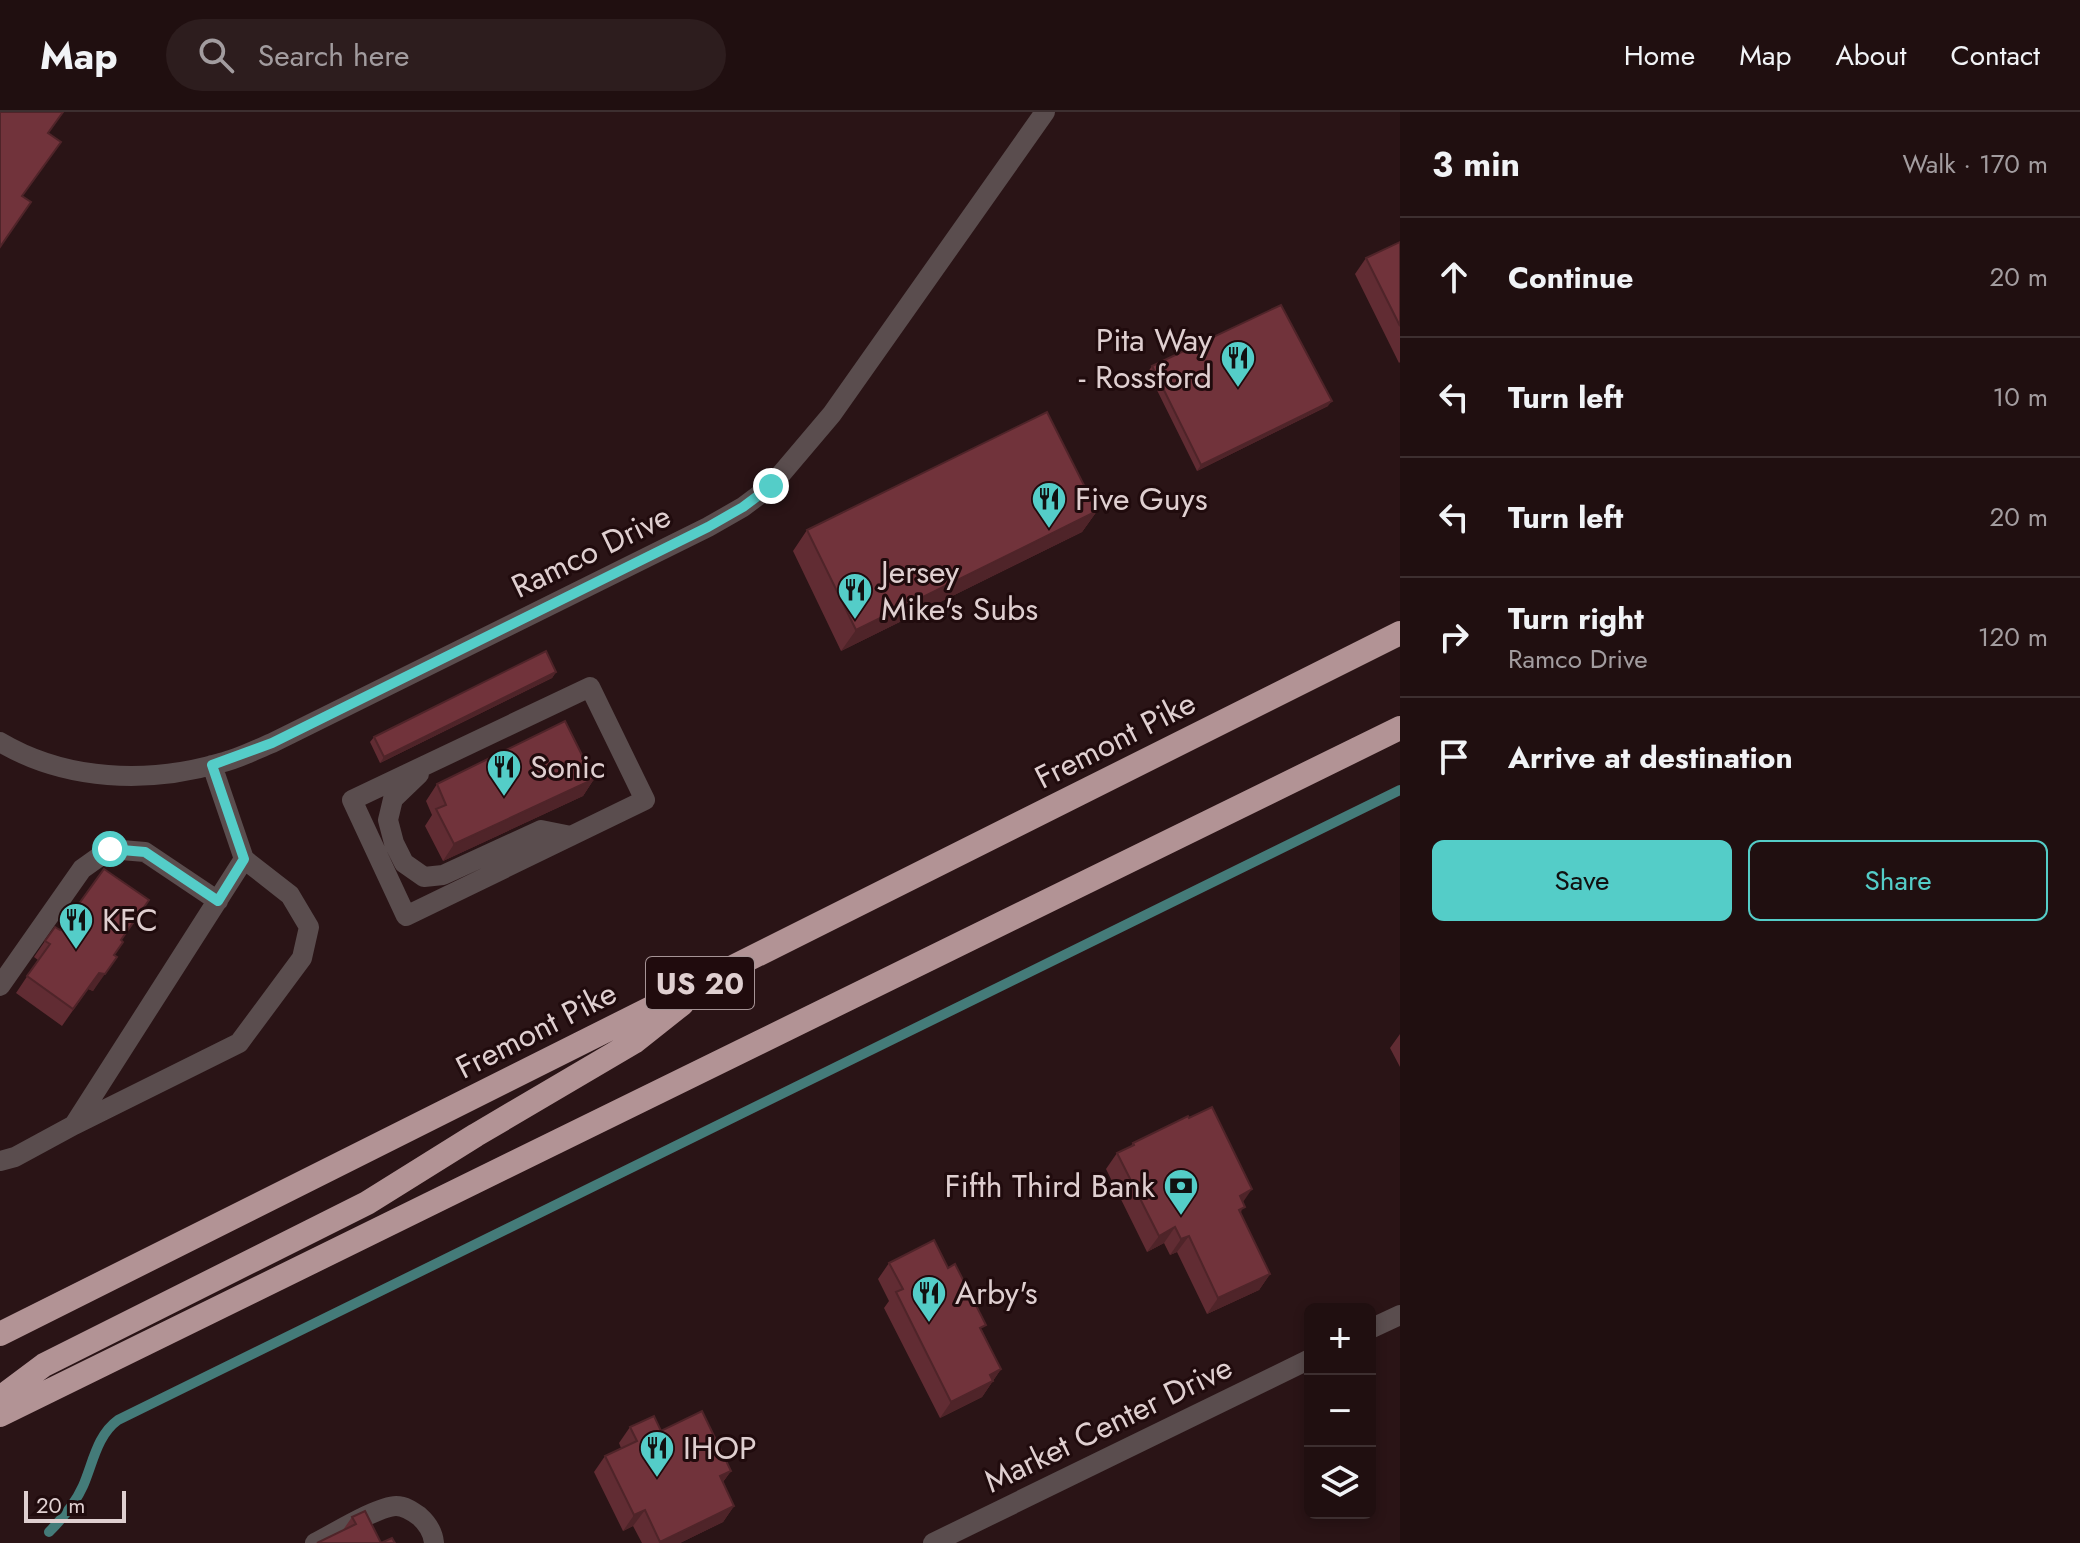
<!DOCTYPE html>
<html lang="en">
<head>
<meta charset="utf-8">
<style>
	:root { --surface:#200f10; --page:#2d1d1e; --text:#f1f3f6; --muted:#a29c9f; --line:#3d2f30; --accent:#54cdc8 }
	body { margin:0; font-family:Jost,sans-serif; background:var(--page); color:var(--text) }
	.controls { position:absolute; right:24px; bottom:24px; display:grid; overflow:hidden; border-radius:12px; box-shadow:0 4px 12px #0003 }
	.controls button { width:72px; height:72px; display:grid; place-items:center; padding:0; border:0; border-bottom:2px solid var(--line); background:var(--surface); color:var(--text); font:40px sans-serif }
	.scale { position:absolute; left:24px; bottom:20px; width:102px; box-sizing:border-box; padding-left:8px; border:4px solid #dfcfd0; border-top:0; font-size:22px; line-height:28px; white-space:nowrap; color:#dfcfd0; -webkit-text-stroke:6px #200b0d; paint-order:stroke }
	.stop { position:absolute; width:24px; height:24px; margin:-18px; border:6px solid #54cdc8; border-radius:50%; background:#fff }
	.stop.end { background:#54cdc8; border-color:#fff; box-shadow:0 2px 8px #0008 }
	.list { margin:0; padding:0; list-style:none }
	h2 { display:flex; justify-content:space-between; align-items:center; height:104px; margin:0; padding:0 32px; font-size:34px }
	h2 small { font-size:26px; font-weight:400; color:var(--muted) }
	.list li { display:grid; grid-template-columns:52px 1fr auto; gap:24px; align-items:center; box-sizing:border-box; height:120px; padding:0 32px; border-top:2px solid var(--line) }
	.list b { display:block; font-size:30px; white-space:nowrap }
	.list p { margin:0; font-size:26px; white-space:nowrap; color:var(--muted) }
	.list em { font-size:26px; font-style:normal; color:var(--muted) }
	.actions { display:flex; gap:16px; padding:24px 32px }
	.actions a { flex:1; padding:18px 0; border:2px solid var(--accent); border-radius:12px; text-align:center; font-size:28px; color:var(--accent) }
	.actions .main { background:var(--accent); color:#111 }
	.icon { flex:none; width:44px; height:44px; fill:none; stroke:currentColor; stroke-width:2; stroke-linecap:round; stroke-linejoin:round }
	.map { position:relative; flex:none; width:1400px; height:1431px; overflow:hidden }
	header { display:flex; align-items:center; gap:48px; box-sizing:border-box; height:112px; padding:0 40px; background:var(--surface); border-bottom:2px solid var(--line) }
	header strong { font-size:38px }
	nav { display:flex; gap:44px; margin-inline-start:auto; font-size:28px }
	.search { width:560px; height:72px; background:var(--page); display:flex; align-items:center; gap:20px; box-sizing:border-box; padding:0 28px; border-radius:44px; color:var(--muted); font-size:30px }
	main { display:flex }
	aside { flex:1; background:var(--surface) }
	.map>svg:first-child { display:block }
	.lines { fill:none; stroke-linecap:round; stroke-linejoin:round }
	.stream { stroke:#447b79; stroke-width:10 }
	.minor { stroke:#5a4d4e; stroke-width:20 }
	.highway { stroke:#b29395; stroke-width:24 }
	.wall { fill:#612c33 }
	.shaded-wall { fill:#4f2429 }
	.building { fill:#71333b; stroke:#4f2429; stroke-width:2 }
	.route { stroke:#54cdc8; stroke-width:10 }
	.labels { text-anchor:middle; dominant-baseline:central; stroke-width:6; stroke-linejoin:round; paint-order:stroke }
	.shield { fill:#200b0d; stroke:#a69496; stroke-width:2 }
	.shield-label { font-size:30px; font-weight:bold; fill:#dfcfd0 }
	.poi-label { font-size:32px; fill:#dfcfd0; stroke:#200b0d; text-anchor:start }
	.street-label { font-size:32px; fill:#dfcfd0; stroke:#200b0d }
</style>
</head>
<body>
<header>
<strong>Map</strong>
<div class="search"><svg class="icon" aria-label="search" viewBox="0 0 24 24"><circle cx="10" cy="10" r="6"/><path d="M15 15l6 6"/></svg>Search here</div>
<nav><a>Home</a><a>Map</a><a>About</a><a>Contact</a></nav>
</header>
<main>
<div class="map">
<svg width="1400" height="1431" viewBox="0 0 1400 1431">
	<rect width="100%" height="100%" fill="#2a1416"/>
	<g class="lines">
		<path class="stream" d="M49,1420C63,1406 75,1392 83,1374C93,1351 97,1323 118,1308L1400,678"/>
		<path class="minor" d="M590,575L645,688L406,804L352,688Z
			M0,630C66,669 148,672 220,651C238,647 255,638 272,631L708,415L743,395L771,374L832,302L1045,0
			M212,653L244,747L290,783L309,815L302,846L239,931L74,1013L244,747
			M419,662L393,687L388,708L394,731L404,751L424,765L443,763L541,718L571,724
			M0,874L82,757L110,737L145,740L218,789
			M0,1049L15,1045L74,1013
			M1370,1217L1400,1203
			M315,1431C333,1422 378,1394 396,1394C405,1394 412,1399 419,1404C427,1411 433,1420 434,1431
			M933,1431L1310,1247"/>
		<path class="highway" d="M0,1222L1400,521
			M0,1286L44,1253L367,1091L476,1023L634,930L682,892
			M0,1303L1400,616"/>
	</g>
	<path class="wall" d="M1400,130V250L1399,251L1355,162L1366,146Z
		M1152,254L1328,294L1197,359L1148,260Z
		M1097,399L1082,420L841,539L793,439L807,418Z
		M556,560L552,566L380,651L370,630L374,625Z
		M594,667L583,684L443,749L425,714L432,703L426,689L437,672Z
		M60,818L121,828L114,843L93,879L88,877L62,914L16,881L38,848L34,845L45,829Z
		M1400,922V955L1390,936Z
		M1133,1031L1243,1090L1241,1101L1270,1162L1259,1178L1207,1202L1177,1140L1170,1143L1164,1131L1147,1140L1106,1057L1117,1041L1130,1035Z
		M889,1151L982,1218L1001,1257L982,1285L940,1306L884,1196L889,1189L878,1167Z
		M630,1315L661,1319L731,1359L723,1370L734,1394L723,1410L680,1431H642L633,1414L623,1419L594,1360L605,1344L621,1336L619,1331Z
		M352,1405L381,1431L343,1418Z"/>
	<path class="shaded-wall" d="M1332,289L1328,294L1197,359L1201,353Z
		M1097,399L1082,420L841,539L856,518Z
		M556,560L552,566L380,651L384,645Z
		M594,667L583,684L443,749L454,732Z
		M117,845L93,879L88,877L62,914L99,861Z
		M1252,1077L1241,1093L1240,1084Z
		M1175,1115L1164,1131L1147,1140L1159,1124Z
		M1189,1124L1177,1140L1170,1143L1181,1127Z
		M1270,1162L1259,1178L1207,1202L1218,1186Z
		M1001,1257L982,1285L940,1306L951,1290L990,1263Z
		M731,1359L719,1375L720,1364Z
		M734,1394L723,1410L680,1431H659Z
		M645,1398L633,1414L623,1419L634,1403Z"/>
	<path class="building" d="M0,0H63L48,21L61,30L22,84L31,90L0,135Z
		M1400,130V214L1366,146Z
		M1281,193L1332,289L1201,353L1152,254Z
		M1047,300L1097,399L856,518L807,418Z
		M546,539L556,560L384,645L374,625Z
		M565,609L594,667L454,732L436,697L446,693L437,672Z
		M104,757L149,788L121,828L123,830L114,843L117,845L105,862L99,861L73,897L27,864L50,832L45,829L55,815L60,818Z
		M1212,995L1252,1077L1240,1084L1245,1095L1239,1098L1270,1162L1218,1186L1189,1124L1181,1127L1175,1115L1159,1124L1117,1041L1134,1033L1133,1031L1188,1004L1189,1006Z
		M934,1128L948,1156L955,1152L986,1213L980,1216L1001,1257L990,1263L993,1269L951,1290L896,1180L903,1177L889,1151Z
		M702,1299L731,1359L720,1364L734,1394L660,1430L645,1398L634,1403L605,1344L637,1329L630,1315L654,1304L661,1319Z
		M365,1399L381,1431H317L356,1412L352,1405Z
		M392,1426L395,1431H381Z"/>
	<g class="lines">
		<path class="route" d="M110,737L145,740L218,789L244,747L212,653L272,631L708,415L743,395L771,374"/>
	</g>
	<defs>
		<symbol id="restaurant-pin" viewBox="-11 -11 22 30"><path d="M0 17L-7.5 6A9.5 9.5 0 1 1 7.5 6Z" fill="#54cdc8" stroke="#200b0d"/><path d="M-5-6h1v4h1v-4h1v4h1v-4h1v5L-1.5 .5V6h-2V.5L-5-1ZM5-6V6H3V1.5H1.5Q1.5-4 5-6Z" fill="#111"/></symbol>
		<symbol id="bank-pin" viewBox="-11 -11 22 30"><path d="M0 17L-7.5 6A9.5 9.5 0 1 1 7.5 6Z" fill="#54cdc8" stroke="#200b0d"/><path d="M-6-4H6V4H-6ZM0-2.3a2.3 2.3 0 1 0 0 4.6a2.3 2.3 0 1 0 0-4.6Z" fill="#111"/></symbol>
	</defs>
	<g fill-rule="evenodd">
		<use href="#restaurant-pin" x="1218" y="226" width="40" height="54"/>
		<use href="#restaurant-pin" x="1029" y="367" width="40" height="54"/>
		<use href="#restaurant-pin" x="835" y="458" width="40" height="54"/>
		<use href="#restaurant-pin" x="484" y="635" width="40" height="54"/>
		<use href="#restaurant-pin" x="56" y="788" width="40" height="54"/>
		<use href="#bank-pin" x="1161" y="1054" width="40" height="54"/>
		<use href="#restaurant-pin" x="909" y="1161" width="40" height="54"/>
		<use href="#restaurant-pin" x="637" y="1316" width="40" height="54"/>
	</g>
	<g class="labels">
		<rect class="shield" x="646" y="845" width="108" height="52" rx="6"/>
		<g class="shield-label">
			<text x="700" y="871">US 20</text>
		</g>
		<g class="poi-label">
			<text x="1212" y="228" text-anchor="end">Pita Way<tspan x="1212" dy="37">- Rossford</tspan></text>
			<text x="1075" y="387">Five Guys</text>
			<text x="881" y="460">Jersey<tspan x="881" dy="37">Mike's Subs</tspan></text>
			<text x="530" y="655">Sonic</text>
			<text x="102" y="808">KFC</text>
			<text x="1155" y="1074" text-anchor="end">Fifth Third Bank</text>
			<text x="955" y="1181">Arby's</text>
			<text x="683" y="1336">IHOP</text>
		</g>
		<g class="street-label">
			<text transform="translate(591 439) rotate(-26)">Ramco Drive</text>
			<text transform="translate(1115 628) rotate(-27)">Fremont Pike</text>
			<text transform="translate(536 918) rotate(-27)">Fremont Pike</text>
			<text transform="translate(1108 1312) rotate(-26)">Market Center Drive</text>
		</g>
	</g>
</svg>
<div class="controls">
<button>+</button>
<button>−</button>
<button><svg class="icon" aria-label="layers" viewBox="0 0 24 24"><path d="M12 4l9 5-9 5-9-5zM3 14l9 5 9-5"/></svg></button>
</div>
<div class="scale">20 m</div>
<div class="stop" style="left:110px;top:737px"></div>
<div class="stop end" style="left:771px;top:374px"></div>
</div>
<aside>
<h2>3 min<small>Walk · 170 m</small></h2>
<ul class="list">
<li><svg class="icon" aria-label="ahead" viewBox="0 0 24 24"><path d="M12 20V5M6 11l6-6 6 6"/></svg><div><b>Continue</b></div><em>20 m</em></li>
<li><svg class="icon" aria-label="left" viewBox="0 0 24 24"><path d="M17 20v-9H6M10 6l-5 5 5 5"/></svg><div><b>Turn left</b></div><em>10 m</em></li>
<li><svg class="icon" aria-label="left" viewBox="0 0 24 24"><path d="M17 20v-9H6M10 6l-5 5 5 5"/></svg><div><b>Turn left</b></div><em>20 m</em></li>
<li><svg class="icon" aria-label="right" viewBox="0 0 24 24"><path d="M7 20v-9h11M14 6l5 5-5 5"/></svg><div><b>Turn right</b><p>Ramco Drive</p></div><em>120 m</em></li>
<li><svg class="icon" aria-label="arrive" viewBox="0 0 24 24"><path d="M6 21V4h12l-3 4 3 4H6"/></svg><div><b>Arrive at destination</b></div></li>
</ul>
<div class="actions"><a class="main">Save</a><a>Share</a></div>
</aside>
</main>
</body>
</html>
